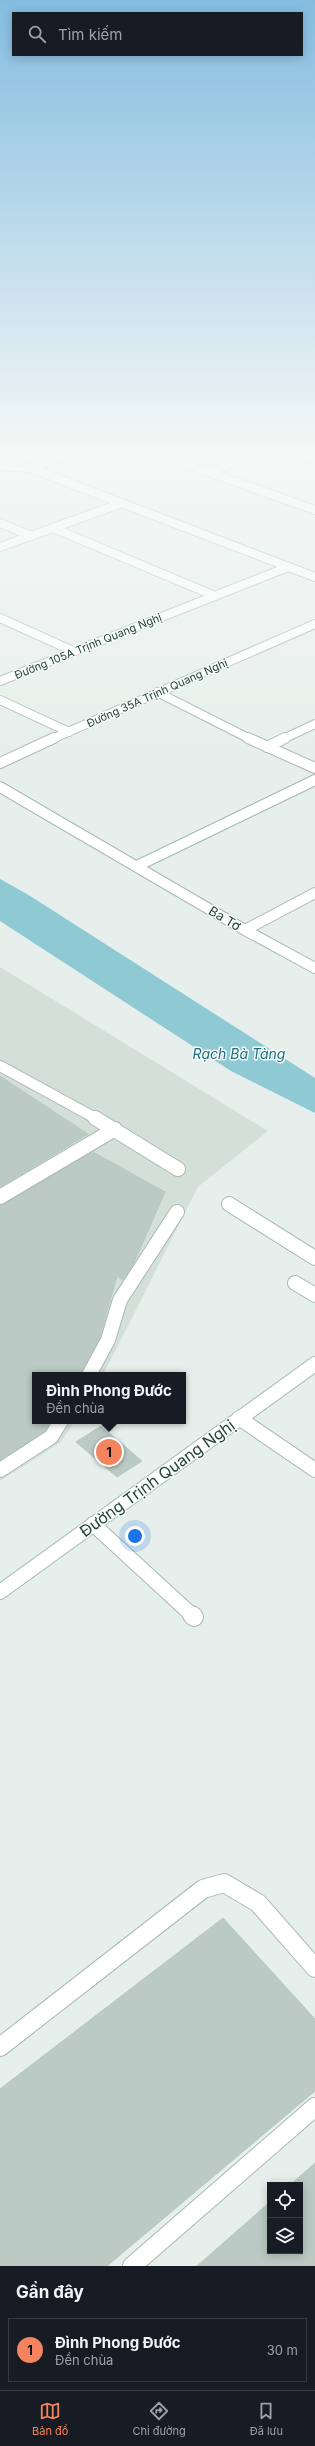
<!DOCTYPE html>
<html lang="vi">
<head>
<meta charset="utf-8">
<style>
	:root { --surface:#171b24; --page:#242831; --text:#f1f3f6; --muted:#9ea1a6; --line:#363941; --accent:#f4845f }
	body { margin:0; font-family:Inter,sans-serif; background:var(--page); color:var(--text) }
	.controls { position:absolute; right:12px; bottom:12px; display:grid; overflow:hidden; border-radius:0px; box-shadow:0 2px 10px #0003 }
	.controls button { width:36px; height:36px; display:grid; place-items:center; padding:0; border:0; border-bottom:1px solid var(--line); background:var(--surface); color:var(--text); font:20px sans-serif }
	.you { position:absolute; left:135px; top:1536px; width:14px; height:14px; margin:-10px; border:3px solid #fff; border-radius:50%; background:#1a73e8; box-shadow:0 0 0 6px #1a73e833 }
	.badge { display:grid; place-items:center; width:26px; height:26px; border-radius:50%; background:var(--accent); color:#111; font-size:13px; font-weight:700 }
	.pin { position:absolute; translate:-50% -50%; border:2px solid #fff; box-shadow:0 1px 4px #0006 }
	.popup { position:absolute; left:32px; top:1372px; width:154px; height:52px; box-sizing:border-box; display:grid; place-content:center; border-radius:0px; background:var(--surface); filter:drop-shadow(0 1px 3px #0005); font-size:13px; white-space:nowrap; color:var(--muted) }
	.popup b { font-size:15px; color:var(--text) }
	.popup::after { content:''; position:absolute; left:50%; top:100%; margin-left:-8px; border:8px solid transparent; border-top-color:var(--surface) }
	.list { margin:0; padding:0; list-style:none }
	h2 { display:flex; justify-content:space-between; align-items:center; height:52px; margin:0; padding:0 16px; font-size:17px }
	h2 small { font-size:13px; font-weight:400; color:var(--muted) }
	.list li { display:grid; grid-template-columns:26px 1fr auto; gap:12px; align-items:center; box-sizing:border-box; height:64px; margin:0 8px 8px; padding:0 8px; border:1px solid var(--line); border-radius:0px }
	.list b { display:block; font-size:15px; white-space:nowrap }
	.list p { margin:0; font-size:13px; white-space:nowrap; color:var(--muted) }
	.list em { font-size:13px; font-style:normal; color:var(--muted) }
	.icon { flex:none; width:22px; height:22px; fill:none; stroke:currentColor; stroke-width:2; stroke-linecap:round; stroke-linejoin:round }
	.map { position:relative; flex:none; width:315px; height:2266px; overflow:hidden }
	.search { position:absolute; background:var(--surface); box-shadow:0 2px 10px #0003; left:12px; right:12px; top:12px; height:44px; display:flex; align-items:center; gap:10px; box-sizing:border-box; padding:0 14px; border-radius:0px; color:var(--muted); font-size:15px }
	.sheet { height:124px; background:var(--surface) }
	nav { display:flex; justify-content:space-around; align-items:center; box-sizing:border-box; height:56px; border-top:1px solid var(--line); background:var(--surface); font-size:11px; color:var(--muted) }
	nav a { display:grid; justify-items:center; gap:2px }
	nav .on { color:var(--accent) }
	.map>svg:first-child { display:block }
	.built { fill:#d4dfda }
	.water { fill:#8ec9d4 }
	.building { fill:#bbcac4; stroke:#b8c9c2 }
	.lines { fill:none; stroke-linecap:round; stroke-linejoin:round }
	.lane-far3-casing { stroke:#a8b8b2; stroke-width:10 }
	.lane-far2-casing { stroke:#a8b8b2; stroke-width:12 }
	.lane-far1-casing { stroke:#a8b8b2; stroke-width:16 }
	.lane-casing { stroke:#a8b8b2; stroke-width:20 }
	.street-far1-casing { stroke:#a8b8b2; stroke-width:10 }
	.street-casing { stroke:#a8b8b2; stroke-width:12 }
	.secondary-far1-casing { stroke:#a4bbb3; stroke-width:10 }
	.secondary-casing { stroke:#a4bbb3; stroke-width:16 }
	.lane-far3 { stroke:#fff; stroke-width:8 }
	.lane-far2 { stroke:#fff; stroke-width:10 }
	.lane-far1 { stroke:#fff; stroke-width:14 }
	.lane { stroke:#fff; stroke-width:18 }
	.street-far1 { stroke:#fff; stroke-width:8 }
	.street { stroke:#fff; stroke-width:10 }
	.secondary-far1 { stroke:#fff; stroke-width:8 }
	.secondary { stroke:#fff; stroke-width:14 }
	.labels { text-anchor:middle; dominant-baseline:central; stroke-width:3; stroke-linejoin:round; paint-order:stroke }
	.far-street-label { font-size:11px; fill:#24423a; stroke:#f7fbf9 }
	.street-label { font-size:13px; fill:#24423a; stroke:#f7fbf9 }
	.water-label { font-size:14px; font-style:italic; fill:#1c6f80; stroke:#f7fbf9 }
	.near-street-label { font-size:16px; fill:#24423a; stroke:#f7fbf9 }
</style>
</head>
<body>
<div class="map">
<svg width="315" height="2266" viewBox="0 0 315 2266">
	<rect width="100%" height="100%" fill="#e6efeb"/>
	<path class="built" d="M0,967L268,1131L198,1187L103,1375H35V1421H75L60,1443L0,1481Z"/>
	<path class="water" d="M0,879L27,894L315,1078V1113L231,1071L0,921Z"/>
	<path class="building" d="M0,1076L88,1134L0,1187Z
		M93,1152L165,1192L133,1265L123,1280L117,1276L99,1340L81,1375H35V1421H51L45,1431L0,1460V1205Z
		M101,1426L142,1461L117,1477L76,1442Z
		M223,1918L315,2019V2091L107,2266H0V2089Z
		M315,2163V2266H197L270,2202V2251H300V2185H290Z"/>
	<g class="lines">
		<defs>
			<path id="lane-far3" d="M157,692L250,739
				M283,739L315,724"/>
			<path id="lane-far2" d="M248,738L315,768
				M267,747L285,738
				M0,1066L97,1119"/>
			<path id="lane-far1" d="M95,1118L178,1169
				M0,1197L115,1129
				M229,1204L315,1258
				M295,1283L315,1295
				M89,1375L108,1340L120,1300L177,1212
				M239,1418L315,1470
				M0,1470L51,1437L61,1421
				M93,1524L193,1616"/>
			<path id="lane" d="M192,1615L194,1617
				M0,2047L203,1889L224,1883L258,1903L315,1968
				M132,2266L315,2107"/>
			<path id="street-far1" d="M144,449L315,510
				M280,449L315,460
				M30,468L315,577
				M208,472L271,449
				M0,523L31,536
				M53,528L215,596
				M0,547L122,503
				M0,618L73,651
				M0,681L288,567
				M0,700L69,732
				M52,739L315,624"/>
			<path id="street" d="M0,763L54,738
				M0,787L245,930L315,968
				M137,866L315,780
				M245,930L315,893"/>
			<path id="secondary-far1" d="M0,466L30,468L88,449"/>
			<path id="secondary" d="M0,1592L315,1364"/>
		</defs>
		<use href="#lane-far3" class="lane-far3-casing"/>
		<use href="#lane-far2" class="lane-far2-casing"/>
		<use href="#lane-far1" class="lane-far1-casing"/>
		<use href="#lane" class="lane-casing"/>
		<use href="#street-far1" class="street-far1-casing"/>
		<use href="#street" class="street-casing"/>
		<use href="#secondary-far1" class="secondary-far1-casing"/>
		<use href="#secondary" class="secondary-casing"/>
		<use href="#lane-far3" class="lane-far3"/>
		<use href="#lane-far2" class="lane-far2"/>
		<use href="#lane-far1" class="lane-far1"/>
		<use href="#lane" class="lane"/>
		<use href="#street-far1" class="street-far1"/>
		<use href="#street" class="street"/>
		<use href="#secondary-far1" class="secondary-far1"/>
		<use href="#secondary" class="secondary"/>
	</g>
	<linearGradient id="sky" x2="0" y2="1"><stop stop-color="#84bce0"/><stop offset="0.59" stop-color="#f4f8f6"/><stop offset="1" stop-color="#f4f8f6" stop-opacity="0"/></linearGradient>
	<rect width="315" height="766" fill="url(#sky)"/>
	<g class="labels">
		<g class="far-street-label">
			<text transform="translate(88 646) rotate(-22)">Đường 105A Trịnh Quang Nghị</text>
			<text transform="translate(157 693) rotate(-24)">Đường 35A Trịnh Quang Nghị</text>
		</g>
		<g class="street-label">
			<text transform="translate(225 918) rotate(31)">Ba Tơ</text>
		</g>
		<g class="water-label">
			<text x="239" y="1053">Rạch Bà Tàng</text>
		</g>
		<g class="near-street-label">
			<text transform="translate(157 1478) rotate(-36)">Đường Trịnh Quang Nghị</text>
		</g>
	</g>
</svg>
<div class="controls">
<button><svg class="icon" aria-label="locate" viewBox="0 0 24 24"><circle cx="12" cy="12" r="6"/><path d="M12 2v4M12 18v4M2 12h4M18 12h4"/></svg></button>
<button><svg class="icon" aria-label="layers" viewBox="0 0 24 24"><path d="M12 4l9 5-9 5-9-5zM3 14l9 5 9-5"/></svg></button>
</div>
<div class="you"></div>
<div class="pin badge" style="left:109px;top:1452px">1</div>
<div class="popup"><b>Đình Phong Đước</b>Đền chùa</div>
<div class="search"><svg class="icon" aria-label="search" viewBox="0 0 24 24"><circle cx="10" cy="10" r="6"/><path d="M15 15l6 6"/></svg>Tìm kiếm</div>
</div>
<section class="sheet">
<h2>Gần đây<small></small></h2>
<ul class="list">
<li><span class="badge">1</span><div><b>Đình Phong Đước</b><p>Đền chùa</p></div><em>30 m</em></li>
</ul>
</section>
<nav>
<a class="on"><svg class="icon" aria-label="map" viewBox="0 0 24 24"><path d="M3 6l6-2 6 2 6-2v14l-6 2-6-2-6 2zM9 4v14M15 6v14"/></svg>Bản đồ</a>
<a><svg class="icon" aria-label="directions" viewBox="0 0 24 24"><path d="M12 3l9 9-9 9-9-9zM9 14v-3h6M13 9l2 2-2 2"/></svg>Chỉ đường</a>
<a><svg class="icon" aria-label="saved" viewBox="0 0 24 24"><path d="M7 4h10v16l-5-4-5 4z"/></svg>Đã lưu</a>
</nav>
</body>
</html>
